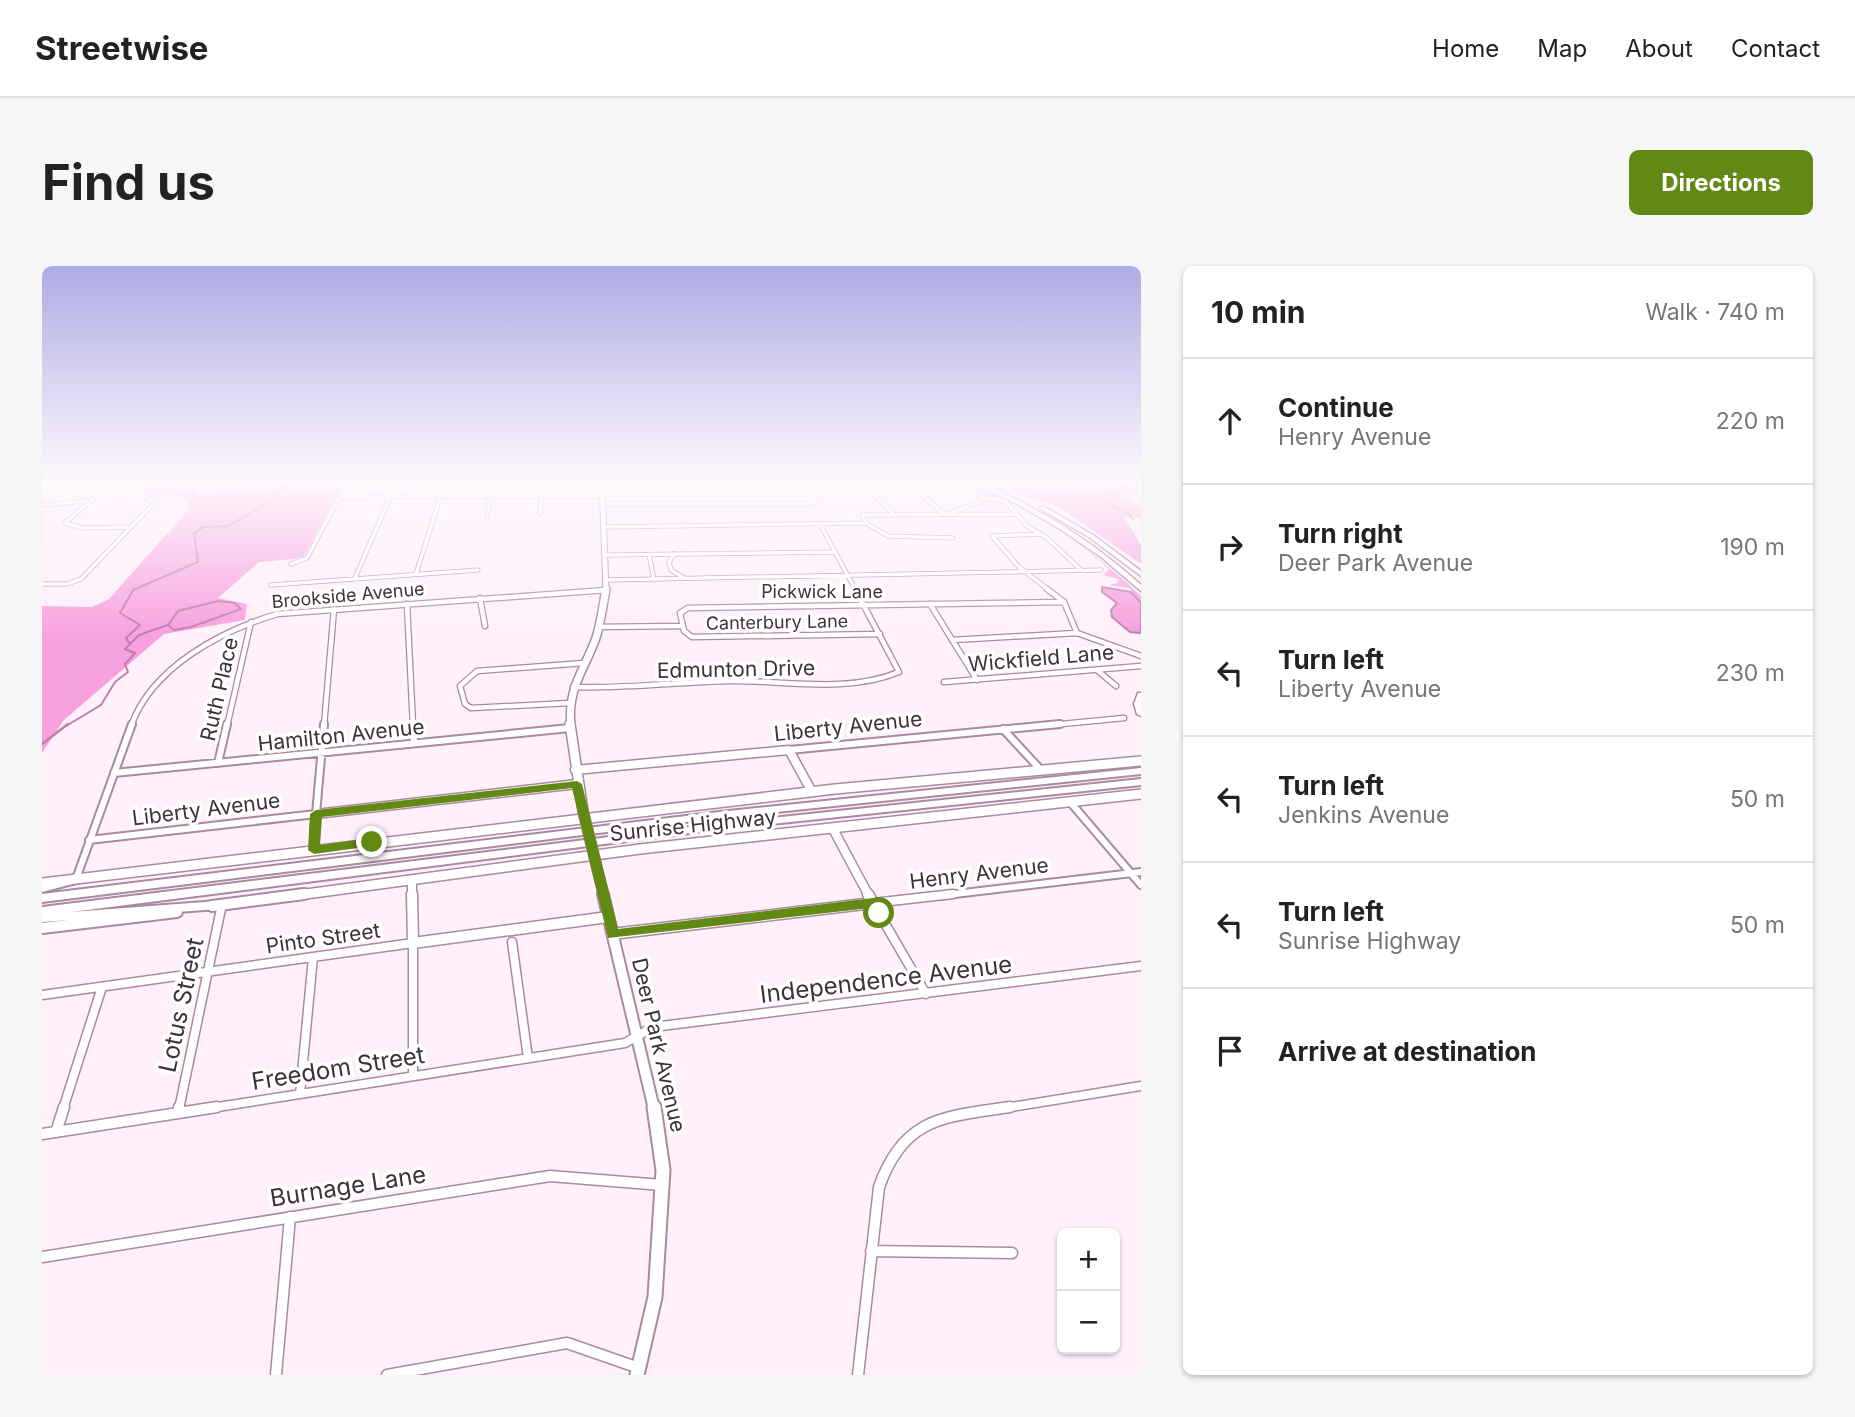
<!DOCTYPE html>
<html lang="en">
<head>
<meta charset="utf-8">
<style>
	:root { --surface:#fff; --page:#f6f6f6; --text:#222; --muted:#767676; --line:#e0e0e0; --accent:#628913 }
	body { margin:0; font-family:Inter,sans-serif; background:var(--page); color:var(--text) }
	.controls { position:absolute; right:21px; bottom:21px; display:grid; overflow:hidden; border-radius:10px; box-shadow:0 2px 5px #0004 }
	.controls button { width:63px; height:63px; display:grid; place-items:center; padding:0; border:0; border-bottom:2px solid var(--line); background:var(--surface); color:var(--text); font:35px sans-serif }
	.stop { position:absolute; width:21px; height:21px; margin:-16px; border:5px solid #628913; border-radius:50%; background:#fff }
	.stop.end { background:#628913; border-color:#fff; box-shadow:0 2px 7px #0008 }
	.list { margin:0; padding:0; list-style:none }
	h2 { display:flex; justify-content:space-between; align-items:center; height:91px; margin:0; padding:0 28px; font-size:30px }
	h2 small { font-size:23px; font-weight:400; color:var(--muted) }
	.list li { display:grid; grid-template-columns:46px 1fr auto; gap:21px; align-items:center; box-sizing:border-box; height:126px; padding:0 28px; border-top:2px solid var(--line) }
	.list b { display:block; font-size:26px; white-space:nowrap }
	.list p { margin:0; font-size:23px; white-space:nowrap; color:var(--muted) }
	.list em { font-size:23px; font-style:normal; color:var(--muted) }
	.icon { flex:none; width:38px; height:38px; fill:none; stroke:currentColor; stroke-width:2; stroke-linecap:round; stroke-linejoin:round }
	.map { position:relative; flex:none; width:1099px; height:1109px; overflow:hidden; border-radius:10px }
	header { display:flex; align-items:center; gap:42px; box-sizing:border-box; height:98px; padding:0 35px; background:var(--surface); border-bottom:2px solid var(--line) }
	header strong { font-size:33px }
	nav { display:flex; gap:38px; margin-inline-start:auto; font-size:24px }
	.intro { display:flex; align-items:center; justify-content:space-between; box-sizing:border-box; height:168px; padding:0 42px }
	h1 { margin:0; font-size:49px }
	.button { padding:18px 32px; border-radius:10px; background:var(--accent); color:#fff; font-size:24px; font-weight:700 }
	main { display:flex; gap:42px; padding:0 42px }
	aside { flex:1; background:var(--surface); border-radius:10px; box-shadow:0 2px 5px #0004 }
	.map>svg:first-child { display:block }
	.forest { fill:#f7a1df }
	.water { fill:#f59fdd; stroke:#be7eac; stroke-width:2 }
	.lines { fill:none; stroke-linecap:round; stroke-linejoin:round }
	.stream-far1 { stroke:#be7eac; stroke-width:2 }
	.stream { stroke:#be7eac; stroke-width:2.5 }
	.minor-far4-casing { stroke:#aa8aa0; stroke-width:5 }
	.minor-far3-casing { stroke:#aa8aa0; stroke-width:7 }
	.minor-far2-casing { stroke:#aa8aa0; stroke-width:10 }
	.minor-far1-casing { stroke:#aa8aa0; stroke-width:11 }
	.minor-casing { stroke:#aa8aa0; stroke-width:13 }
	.tertiary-far1-casing { stroke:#aa8aa0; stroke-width:11 }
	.tertiary-casing { stroke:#aa8aa0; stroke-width:13 }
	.secondary-far4-casing { stroke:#aa8aa0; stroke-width:7 }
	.secondary-far3-casing { stroke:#aa8aa0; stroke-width:10 }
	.secondary-far2-casing { stroke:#aa8aa0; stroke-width:12 }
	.secondary-far1-casing { stroke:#aa8aa0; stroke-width:14 }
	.secondary-casing { stroke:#aa8aa0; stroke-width:17 }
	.primary-casing { stroke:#aa8aa0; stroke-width:3 }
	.motorway-casing { stroke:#aa8aa0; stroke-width:4 }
	.minor-far4 { stroke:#fff; stroke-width:3.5 }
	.minor-far3 { stroke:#fff; stroke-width:4.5 }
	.minor-far2 { stroke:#fff; stroke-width:6 }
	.minor-far1 { stroke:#fff; stroke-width:8 }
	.minor { stroke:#fff; stroke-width:10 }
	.tertiary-far1 { stroke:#fff; stroke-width:8 }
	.tertiary { stroke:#fff; stroke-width:10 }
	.secondary-far4 { stroke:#fff; stroke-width:5 }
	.secondary-far3 { stroke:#fff; stroke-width:7 }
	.secondary-far2 { stroke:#fff; stroke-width:9 }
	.secondary-far1 { stroke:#fff; stroke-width:10 }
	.secondary { stroke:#fff; stroke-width:13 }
	.primary { fill:#fff; fill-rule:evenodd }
	.motorway { fill:#fff; fill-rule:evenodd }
	.secondary-bridge-casing { stroke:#aa8aa0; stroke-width:12; stroke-linecap:butt }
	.secondary-bridge { stroke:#fff; stroke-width:9 }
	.route { fill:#628913 }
	.labels { text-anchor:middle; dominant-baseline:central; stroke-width:7; stroke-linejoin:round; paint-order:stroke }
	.far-street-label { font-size:18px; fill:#3f313b; stroke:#fff }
	.street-label { font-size:21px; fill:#3f313b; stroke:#fff }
	.near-street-label { font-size:24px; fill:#3f313b; stroke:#fff }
</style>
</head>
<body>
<header>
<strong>Streetwise</strong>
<nav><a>Home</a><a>Map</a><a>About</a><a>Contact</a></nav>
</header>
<div class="intro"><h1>Find us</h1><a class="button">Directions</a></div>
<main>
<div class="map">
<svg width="1099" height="1109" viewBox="0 0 1099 1109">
	<rect width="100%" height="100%" fill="#fff0fa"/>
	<path class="forest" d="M122,216H137L134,221L160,216L154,228L176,229L193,216H302L261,292L217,296L176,332L205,338L203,354L122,368L22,454L0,487V340L50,341L67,333L148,242L142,231L98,226Z
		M918,216H927C992,245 1047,280 1099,330V336L1087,322L1067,319L1075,317L1077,313L1061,309L1067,303C1037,277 1004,253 968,237C951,229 935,226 918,216Z
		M1017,216H1095L1097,222L1094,227L1077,229L1099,240V252L1082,251L1099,279V298L1017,241L970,225L973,222L1021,224Z"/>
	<path class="water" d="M1060,321L1089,326L1099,337V367L1088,366L1070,351L1069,344L1075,337L1060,326Z
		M176,335L193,337L199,343L149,361L132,364L126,359L136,345Z"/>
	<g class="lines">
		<path class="stream-far1" d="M1079,216L1083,224L1054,232L1086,247L1091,253
			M89,377L97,369L126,359
			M24,460L59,439L73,416L86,406L83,398L93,387L83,383L88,378L84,372L98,359L78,347L91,324L156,296L152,268L161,261L186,260L222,239L240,223L237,219L243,216"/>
		<path class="stream" d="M0,478L26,458"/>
		<defs>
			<path id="minor-far4" d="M70,216L23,257L40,262L90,261
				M818,216L853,249
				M865,216L903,249L944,233
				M972,216L977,221
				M1006,216L1013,217
				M184,218L188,216
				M927,219L938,230L964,236L985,260L1005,272L1039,304
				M298,231L561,230
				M562,238H768L780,234L774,221L762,218L603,216
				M0,239L46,235
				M498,248L499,230
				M445,249L449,230
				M824,257L820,249L974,248
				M824,257L846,270L911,272
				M778,258L814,325
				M564,261L824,257
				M1000,268L950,270L977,301L1008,325
				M632,288L627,296L629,304L642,312
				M565,289L794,286
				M607,289L612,314
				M249,298L265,292L305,216
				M374,308L403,216
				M313,312L348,231
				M566,314L1059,304
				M0,318H25L39,313L114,235L97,229L94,223H61
				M229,319L436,304
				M553,325L564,324"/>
			<path id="minor-far3" d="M1005,323L1022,336L1035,367
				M438,332L443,360
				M365,338L371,460
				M888,338L935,414
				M556,361L639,360
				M838,368L650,371L642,365L638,347L646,342L1022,336
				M910,374L1035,367L1099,390
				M1055,404L1074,420
				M902,416L1099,400
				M531,421C583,423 635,416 687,415C743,414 803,428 857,406L813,323
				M528,437L429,442L423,438L418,420L435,405L542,397
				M89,460C110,401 179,365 235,348L564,324
				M185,460L209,356
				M282,460L292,343
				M999,460L1082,452"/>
			<path id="minor-far2" d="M371,458L372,477
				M961,463L998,503
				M747,484L1018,458
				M176,497L185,458
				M72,507L528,462
				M1029,537L1099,619
				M47,574L274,548L282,458
				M34,613L90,458
				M896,630L1099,606"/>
			<path id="minor-far1" d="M470,676L486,792
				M884,728L831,637L911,628
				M0,729L371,677V810
				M258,828L271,691
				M21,843L60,721
				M137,843L180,638
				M163,843L583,777L611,761L1099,700
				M957,843L1099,820"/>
			<path id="minor" d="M136,847L137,841
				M14,866L22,841
				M0,868L175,841
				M829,985L970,987
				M0,991L508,910L620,919
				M234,1109L248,951
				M345,1109L525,1077L597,1102
				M816,1109L837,921C862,850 903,851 968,841"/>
			<path id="tertiary-far1" d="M533,504L747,484L770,526
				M791,563L827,630
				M272,584L274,548L535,518
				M370,614V630"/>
			<path id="tertiary" d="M370,628L371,677L566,651
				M570,668L831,637L826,628"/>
			<path id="secondary-far4" d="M560,216L564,325"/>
			<path id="secondary-far3" d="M529,460C525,422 542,405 554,372C559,356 561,339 564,323"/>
			<path id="secondary-far2" d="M528,458L541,545
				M554,598L562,630
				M0,617L793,523L1099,495
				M249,630L598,583L1099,528"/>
			<path id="secondary-far1" d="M561,628L612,843
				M170,640L262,628
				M0,662L135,646"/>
			<path id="secondary" d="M595,1109L613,1031L621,904L612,841"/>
			<path id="primary" d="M929,216C942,216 956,225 969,231C1017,254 1060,284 1099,319V325L1059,291L1018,263L975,238Z
				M1001,240L1051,269L1099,305V310L1047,271L999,243L998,242Z
				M1096,427H1099V450L1095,448L1092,438Z"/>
			<path id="motorway" d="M1099,502V508L677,552L0,636V628L677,546Z
				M1099,513V519L664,565L29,646L176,635L180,636L182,639L180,642L176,643L0,656V641L664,559Z
				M34,609L38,610L40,613L38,616L0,626V618Z"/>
		</defs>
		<use href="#minor-far4" class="minor-far4-casing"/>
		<use href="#minor-far3" class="minor-far3-casing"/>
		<use href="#minor-far2" class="minor-far2-casing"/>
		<use href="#minor-far1" class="minor-far1-casing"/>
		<use href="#minor" class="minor-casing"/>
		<use href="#tertiary-far1" class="tertiary-far1-casing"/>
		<use href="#tertiary" class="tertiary-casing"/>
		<use href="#secondary-far4" class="secondary-far4-casing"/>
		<use href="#secondary-far3" class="secondary-far3-casing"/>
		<use href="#secondary-far2" class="secondary-far2-casing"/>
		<use href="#secondary-far1" class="secondary-far1-casing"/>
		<use href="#secondary" class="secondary-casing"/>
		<use href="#primary" class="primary-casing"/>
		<use href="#motorway" class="motorway-casing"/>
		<use href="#minor-far4" class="minor-far4"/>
		<use href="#minor-far3" class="minor-far3"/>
		<use href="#minor-far2" class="minor-far2"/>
		<use href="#minor-far1" class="minor-far1"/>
		<use href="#minor" class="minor"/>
		<use href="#tertiary-far1" class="tertiary-far1"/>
		<use href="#tertiary" class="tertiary"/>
		<use href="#secondary-far4" class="secondary-far4"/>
		<use href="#secondary-far3" class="secondary-far3"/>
		<use href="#secondary-far2" class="secondary-far2"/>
		<use href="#secondary-far1" class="secondary-far1"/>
		<use href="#secondary" class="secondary"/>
		<use href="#primary" class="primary"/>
		<use href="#motorway" class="motorway"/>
		<defs>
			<path id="secondary-bridge" d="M541,545L554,598"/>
		</defs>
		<use href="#secondary-bridge" class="secondary-bridge-casing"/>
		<use href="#secondary-bridge" class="secondary-bridge"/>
	</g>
	<linearGradient id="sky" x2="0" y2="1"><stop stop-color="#adace4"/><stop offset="0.58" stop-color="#fff8fd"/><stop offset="1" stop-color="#fff8fd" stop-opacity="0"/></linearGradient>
	<rect width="1099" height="372" fill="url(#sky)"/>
	<path class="route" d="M535,515L540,518L576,663L831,632L836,634L844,647L837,651L833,650L828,642L566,672L530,522L280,551L278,579L330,572L336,576L330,580L272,588L266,584L268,548L274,544Z"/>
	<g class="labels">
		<g class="far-street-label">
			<text x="780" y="325">Pickwick Lane</text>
			<text transform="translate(306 329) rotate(-5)">Brookside Avenue</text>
			<text transform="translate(735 356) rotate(-1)">Canterbury Lane</text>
		</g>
		<g class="street-label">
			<text transform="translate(999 392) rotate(-5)">Wickfield Lane</text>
			<text transform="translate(694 403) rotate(-1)">Edmunton Drive</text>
			<text transform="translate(177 423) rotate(-77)">Ruth Place</text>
			<text transform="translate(806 460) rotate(-6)">Liberty Avenue</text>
			<text transform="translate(299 469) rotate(-6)">Hamilton Avenue</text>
			<text transform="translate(164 543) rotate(-7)">Liberty Avenue</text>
			<text transform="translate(651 559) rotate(-6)">Sunrise Highway</text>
			<text transform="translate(937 607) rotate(-7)">Henry Avenue</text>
			<text transform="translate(281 672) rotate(-8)">Pinto Street</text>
			<text transform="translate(617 779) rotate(77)">Deer Park Avenue</text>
		</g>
		<g class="near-street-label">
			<text transform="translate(844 713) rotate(-7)">Independence Avenue</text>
			<text transform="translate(139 739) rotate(-78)">Lotus Street</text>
			<text transform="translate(296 802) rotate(-9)">Freedom Street</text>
			<text transform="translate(306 920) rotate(-9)">Burnage Lane</text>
		</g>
	</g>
</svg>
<div class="controls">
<button>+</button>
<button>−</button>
</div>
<div class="stop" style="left:837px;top:647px"></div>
<div class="stop end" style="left:330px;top:576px"></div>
</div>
<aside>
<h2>10 min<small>Walk · 740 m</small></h2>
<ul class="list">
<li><svg class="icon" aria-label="ahead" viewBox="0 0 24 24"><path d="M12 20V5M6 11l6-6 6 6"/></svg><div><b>Continue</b><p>Henry Avenue</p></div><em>220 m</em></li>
<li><svg class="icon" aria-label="right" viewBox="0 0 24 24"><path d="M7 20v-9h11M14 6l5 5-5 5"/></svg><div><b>Turn right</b><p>Deer Park Avenue</p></div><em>190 m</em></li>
<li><svg class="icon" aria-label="left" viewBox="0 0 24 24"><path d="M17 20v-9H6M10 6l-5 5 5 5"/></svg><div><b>Turn left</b><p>Liberty Avenue</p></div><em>230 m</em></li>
<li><svg class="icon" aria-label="left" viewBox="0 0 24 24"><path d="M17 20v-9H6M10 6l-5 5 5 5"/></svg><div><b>Turn left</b><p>Jenkins Avenue</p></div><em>50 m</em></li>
<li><svg class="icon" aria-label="left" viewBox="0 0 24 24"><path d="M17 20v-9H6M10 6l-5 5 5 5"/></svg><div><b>Turn left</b><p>Sunrise Highway</p></div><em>50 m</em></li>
<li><svg class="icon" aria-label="arrive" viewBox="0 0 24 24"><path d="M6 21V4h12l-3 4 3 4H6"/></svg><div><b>Arrive at destination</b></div></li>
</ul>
</aside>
</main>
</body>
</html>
